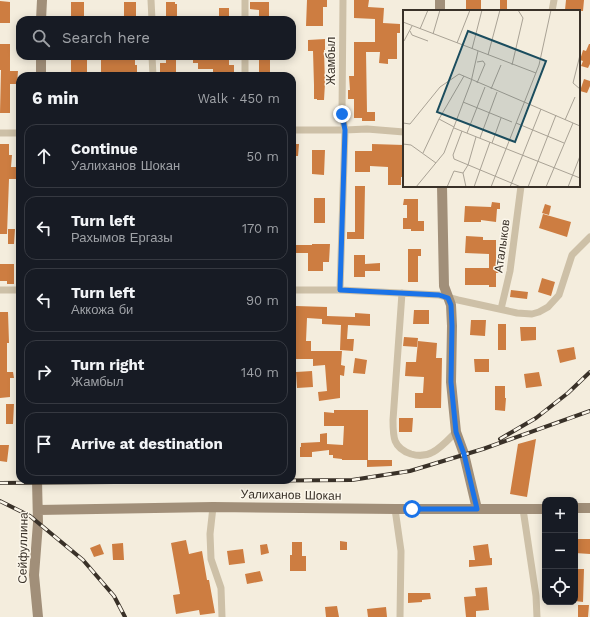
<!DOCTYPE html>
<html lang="en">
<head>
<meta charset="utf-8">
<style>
	:root { --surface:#171b24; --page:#20242c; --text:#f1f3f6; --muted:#9ea1a6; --line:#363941 }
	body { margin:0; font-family:"Work Sans",sans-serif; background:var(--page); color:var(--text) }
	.controls { position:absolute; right:12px; bottom:12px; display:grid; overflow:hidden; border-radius:8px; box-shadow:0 2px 10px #0003 }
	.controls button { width:36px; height:36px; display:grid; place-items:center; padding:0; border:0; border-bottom:1px solid var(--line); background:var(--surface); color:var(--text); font:20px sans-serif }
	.stop { position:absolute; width:12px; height:12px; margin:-9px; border:3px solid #1a73e8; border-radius:50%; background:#fff }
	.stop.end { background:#1a73e8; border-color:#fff; box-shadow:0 1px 4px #0008 }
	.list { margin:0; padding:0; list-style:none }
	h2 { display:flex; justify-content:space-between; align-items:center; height:52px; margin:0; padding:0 16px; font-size:17px }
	h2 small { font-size:13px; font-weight:400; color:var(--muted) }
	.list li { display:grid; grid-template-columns:26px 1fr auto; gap:12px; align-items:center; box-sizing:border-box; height:64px; margin:0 8px 8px; padding:0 8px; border:1px solid var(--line); border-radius:12px }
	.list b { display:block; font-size:15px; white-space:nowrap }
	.list p { margin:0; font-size:13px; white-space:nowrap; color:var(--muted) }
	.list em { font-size:13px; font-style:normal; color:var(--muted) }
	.icon { flex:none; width:22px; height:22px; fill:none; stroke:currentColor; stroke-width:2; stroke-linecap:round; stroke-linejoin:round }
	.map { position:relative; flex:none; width:590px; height:617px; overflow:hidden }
	.search { position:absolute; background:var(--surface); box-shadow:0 2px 10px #0003; left:16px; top:16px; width:280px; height:44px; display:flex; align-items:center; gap:10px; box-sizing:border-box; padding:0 14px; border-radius:12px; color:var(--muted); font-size:15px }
	.panel { position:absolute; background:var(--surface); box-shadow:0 2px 10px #0003; left:16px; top:72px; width:280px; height:412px; border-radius:12px }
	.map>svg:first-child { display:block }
	.building { fill:#cd7d41 }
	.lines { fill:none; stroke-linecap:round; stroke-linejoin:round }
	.street { stroke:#cdc0a7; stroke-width:7 }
	.secondary { stroke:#a18f79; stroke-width:10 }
	.rail-casing { stroke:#393128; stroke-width:4 }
	.rail { stroke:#fbf6ea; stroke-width:2.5; stroke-dasharray:8; stroke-linecap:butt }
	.route { stroke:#1a73e8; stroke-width:5 }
	.labels { text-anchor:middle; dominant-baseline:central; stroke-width:3; stroke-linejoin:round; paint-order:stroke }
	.street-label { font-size:12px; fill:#393128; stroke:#fbf6ea }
	.inset-road { fill:none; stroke:#a9a295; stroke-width:1 }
	.view { fill:#1b4d5e; fill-opacity:0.15; stroke:#1b4d5e; stroke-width:2 }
	.inset-edge { fill:none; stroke:#393128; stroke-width:2 }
</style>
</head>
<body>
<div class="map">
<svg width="590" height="617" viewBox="0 0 590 617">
	<rect width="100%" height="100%" fill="#f4eddd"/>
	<path class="building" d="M307,0H327V7H323V26H306Z
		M354,0H369L368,7L384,8L383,23L400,24V33H397V59H388V64L379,63L380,52H366L367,112H375V121H362V118H354V99H348V90H350L349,76H354V42H375V19L354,18Z
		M466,0H481V11H466Z
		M500,0H507V11H500Z
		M566,0H584L583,11L565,10Z
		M0,1L10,2V23H0Z
		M71,2H84V20H71Z
		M124,2H136V20H124Z
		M166,2H175V4H177V20H166Z
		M250,2H269V20H259V10L250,9Z
		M219,8H229V20H219Z
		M325,39V50H324L325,83L324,100H317V99H314V85L313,51H308V40Z
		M0,44H10V71H18L17,84H10V113H0L1,70H0Z
		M589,44H590V64L588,68L581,66L583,61L580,60L583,50L586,51Z
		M71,56H87V72H71Z
		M101,56H135V65H137V76H101Z
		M166,56H176V72H170V76H160V63H166Z
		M193,56H229V65H234V72H213V69H198V63H193Z
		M259,56H270V76H259Z
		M584,79L590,81V86L587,93L580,91Z
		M0,144H9V155H12L11,167H16V179H9L7,234H0Z
		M292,144H299L298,156H292Z
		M372,144L404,145V177H401V185H388V167L370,166V172H355V151H372Z
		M312,150H325L324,175L312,174Z
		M355,186H365L364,239H347V232H355Z
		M314,198H325V223H314Z
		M404,199H418V221H424V231H411V229H403V218H407V205H403Z
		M492,202L500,203V209H497L496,222L481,220V222H464L465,206L491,207Z
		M545,204L551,206L549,215L542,213Z
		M543,214L571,222L567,237L539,228Z
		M8,229H15L14,244H8Z
		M466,236L483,237V240H496V265H501L500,273H496V287H489V285H465V268H489V254L465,253Z
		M312,244H330L329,262H323V271H308V253H295V245H312Z
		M408,249H421V256H418V282H408Z
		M354,255H365V264L380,263V271H365V277H354Z
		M0,264H14V284H7V281H0Z
		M542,278L555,282L551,296L538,292Z
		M511,290L528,292L527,299L510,297Z
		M296,306L327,307V316L355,317V313L370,314V326L348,325L347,339H354L353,351L340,350L341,325L322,324V319L307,318L306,341H311V351H342L341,365L345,366L344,376L340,375V398L319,401L318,392L327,391L325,365L313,366V359H294V334H292L293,322H295Z
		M414,310H429V324H413Z
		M0,312H8L9,343H7V372H13L14,378H10V397L0,398Z
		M471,320H486L485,336L470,335Z
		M498,324H506V350H498Z
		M520,327H536V340L521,341Z
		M404,337L418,338L417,347L403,346Z
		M418,341L437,343L436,358H442L441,408H415V393H423L424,377L405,376L406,362H416Z
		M574,347L576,359L560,363L557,350Z
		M355,358L367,360L365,374L353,373Z
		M474,359H489V372H475Z
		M312,371L313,387L297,388L296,372Z
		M539,372L542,386L526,388L524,374Z
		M495,386H505V398H506L505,411L495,410Z
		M6,404H14L13,424H6Z
		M334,410H368V460H342V459L333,458V455H329V450L312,452V457H300V447H301V443L320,442V434L327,433V444L343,445L344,426H324V412L334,413Z
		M399,418H413L412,432H399Z
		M536,439L527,497L510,494L518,444Z
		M0,445H9L7,462L0,461Z
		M367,460H392V466L367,467Z
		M575,539H590V554L575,553Z
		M186,540L189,554L202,551L207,580H209L215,613L200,615L199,610L176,614L173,595L180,594L171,543Z
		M340,541L347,542V550H340Z
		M292,542H302V556H306V571H290V555H292Z
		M123,543L124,560H113L112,544Z
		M100,544L104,554L94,557L90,548Z
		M267,544L269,553L261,555L260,545Z
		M488,544L490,558H492V565L469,567V560H475L473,546Z
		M243,549L245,563L229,565L227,551Z
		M575,569H584L583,602L575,601Z
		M260,571L263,581L247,584L245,574Z
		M487,587L489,610L476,611V617H466L464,597L476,596L475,588Z
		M408,593H430L431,599L422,600V602L408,603Z
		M578,605H589L588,617H578Z
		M337,606L339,617H326L325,607Z
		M386,607L387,617H368L367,609Z"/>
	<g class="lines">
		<path class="street" d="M151,0L152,20
			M245,0V20
			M552,11L554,0
			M152,56L153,76
			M245,56V76
			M292,130H345L367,129L404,132
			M0,133H20
			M0,290H20
			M292,290H340L439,295L458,300L517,313L532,314L539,312L548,307L559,295L572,255L590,237
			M340,290L345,130L342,114L343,0
			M402,293L393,420C393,437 393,448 411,454C418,456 426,456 433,452C441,448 449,439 456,432
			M501,309L510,271L521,186
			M213,507L210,534L211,559L221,588L222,617
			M395,509L401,551L400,617
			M523,509L536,596L537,617"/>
		<path class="secondary" d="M440,0V11
			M41,20L42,0
			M41,76V56
			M442,186L444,286L451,305L452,326L451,382L456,432L464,454L477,509
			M37,480L38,523L34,575L38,617
			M575,508H590
			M38,510L213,507L395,509H545"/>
		<defs>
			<path id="rail" d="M500,439L536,418L568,393L590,372
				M0,483L352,480L410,471L483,449L590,411
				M0,501L30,516L83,560L114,596L125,617"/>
		</defs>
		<use href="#rail" class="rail-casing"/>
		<use href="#rail" class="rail"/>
	</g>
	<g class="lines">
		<path class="route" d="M342,114L345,130L340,290L439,295L448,298L451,305L452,326L451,382L456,432L464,454L477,509H412"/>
	</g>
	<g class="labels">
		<g class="street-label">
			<text transform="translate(331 61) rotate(-90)">Жамбыл</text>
			<text transform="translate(502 246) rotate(-82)">Аталыков</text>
			<text transform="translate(291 495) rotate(1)">Уалиханов Шокан</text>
			<text transform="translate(23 548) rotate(-89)">Сейфуллина</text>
		</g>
	</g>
	<g transform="translate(403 10)">
		<rect width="177" height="177" fill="#f4eddd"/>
		<path class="inset-road" d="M0,12L133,63M17,19L25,0M7,21L9,25L25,31M30,24L37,0M1,31L9,16M54,33L67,0M69,39L79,0M85,45L97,0M177,45L170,73L177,79M74,52L80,51L82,54L74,73M109,55L120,8L115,0M88,79L98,55M60,92L109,112M36,109L51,117M162,110L172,87M0,113L7,114L37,77L56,64L177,116M113,113L161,133M51,118L177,168M59,121L50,145L51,149L118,177M64,123L82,77M77,128L94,82M89,133L98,108M0,134L8,135L33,153M20,143L36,109L61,66M13,177L41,143L68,72L75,41M44,177L51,161L60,163M63,177L60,163L65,155L73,127M71,177L87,132M88,177L136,55L148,0M107,177L138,99M125,177L153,105M143,177L170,113M165,177L177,146"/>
		<path class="view" d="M65,21L143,51L112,132L34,102Z"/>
		<rect width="177" height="177" class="inset-edge"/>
	</g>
</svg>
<div class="controls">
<button>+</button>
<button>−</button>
<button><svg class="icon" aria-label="locate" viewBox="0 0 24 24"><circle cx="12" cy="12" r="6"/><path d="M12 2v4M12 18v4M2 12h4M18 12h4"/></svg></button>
</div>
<div class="stop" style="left:412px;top:509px"></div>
<div class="stop end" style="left:342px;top:114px"></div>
<div class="search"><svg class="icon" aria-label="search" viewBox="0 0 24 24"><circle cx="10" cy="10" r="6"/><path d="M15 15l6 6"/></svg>Search here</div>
<section class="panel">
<h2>6 min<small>Walk · 450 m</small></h2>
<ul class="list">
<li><svg class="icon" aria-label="ahead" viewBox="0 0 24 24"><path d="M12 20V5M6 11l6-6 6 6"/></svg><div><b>Continue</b><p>Уалиханов Шокан</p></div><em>50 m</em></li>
<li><svg class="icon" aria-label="left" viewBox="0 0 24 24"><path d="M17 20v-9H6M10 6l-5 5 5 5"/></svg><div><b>Turn left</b><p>Рахымов Ергазы</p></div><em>170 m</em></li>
<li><svg class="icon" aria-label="left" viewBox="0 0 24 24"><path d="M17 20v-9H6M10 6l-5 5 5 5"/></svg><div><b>Turn left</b><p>Аккожа би</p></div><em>90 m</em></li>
<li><svg class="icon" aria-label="right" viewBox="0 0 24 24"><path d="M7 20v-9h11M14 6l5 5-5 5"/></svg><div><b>Turn right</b><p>Жамбыл</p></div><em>140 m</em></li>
<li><svg class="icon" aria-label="arrive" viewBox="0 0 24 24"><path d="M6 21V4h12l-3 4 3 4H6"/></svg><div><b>Arrive at destination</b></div></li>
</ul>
</section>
</div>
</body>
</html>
